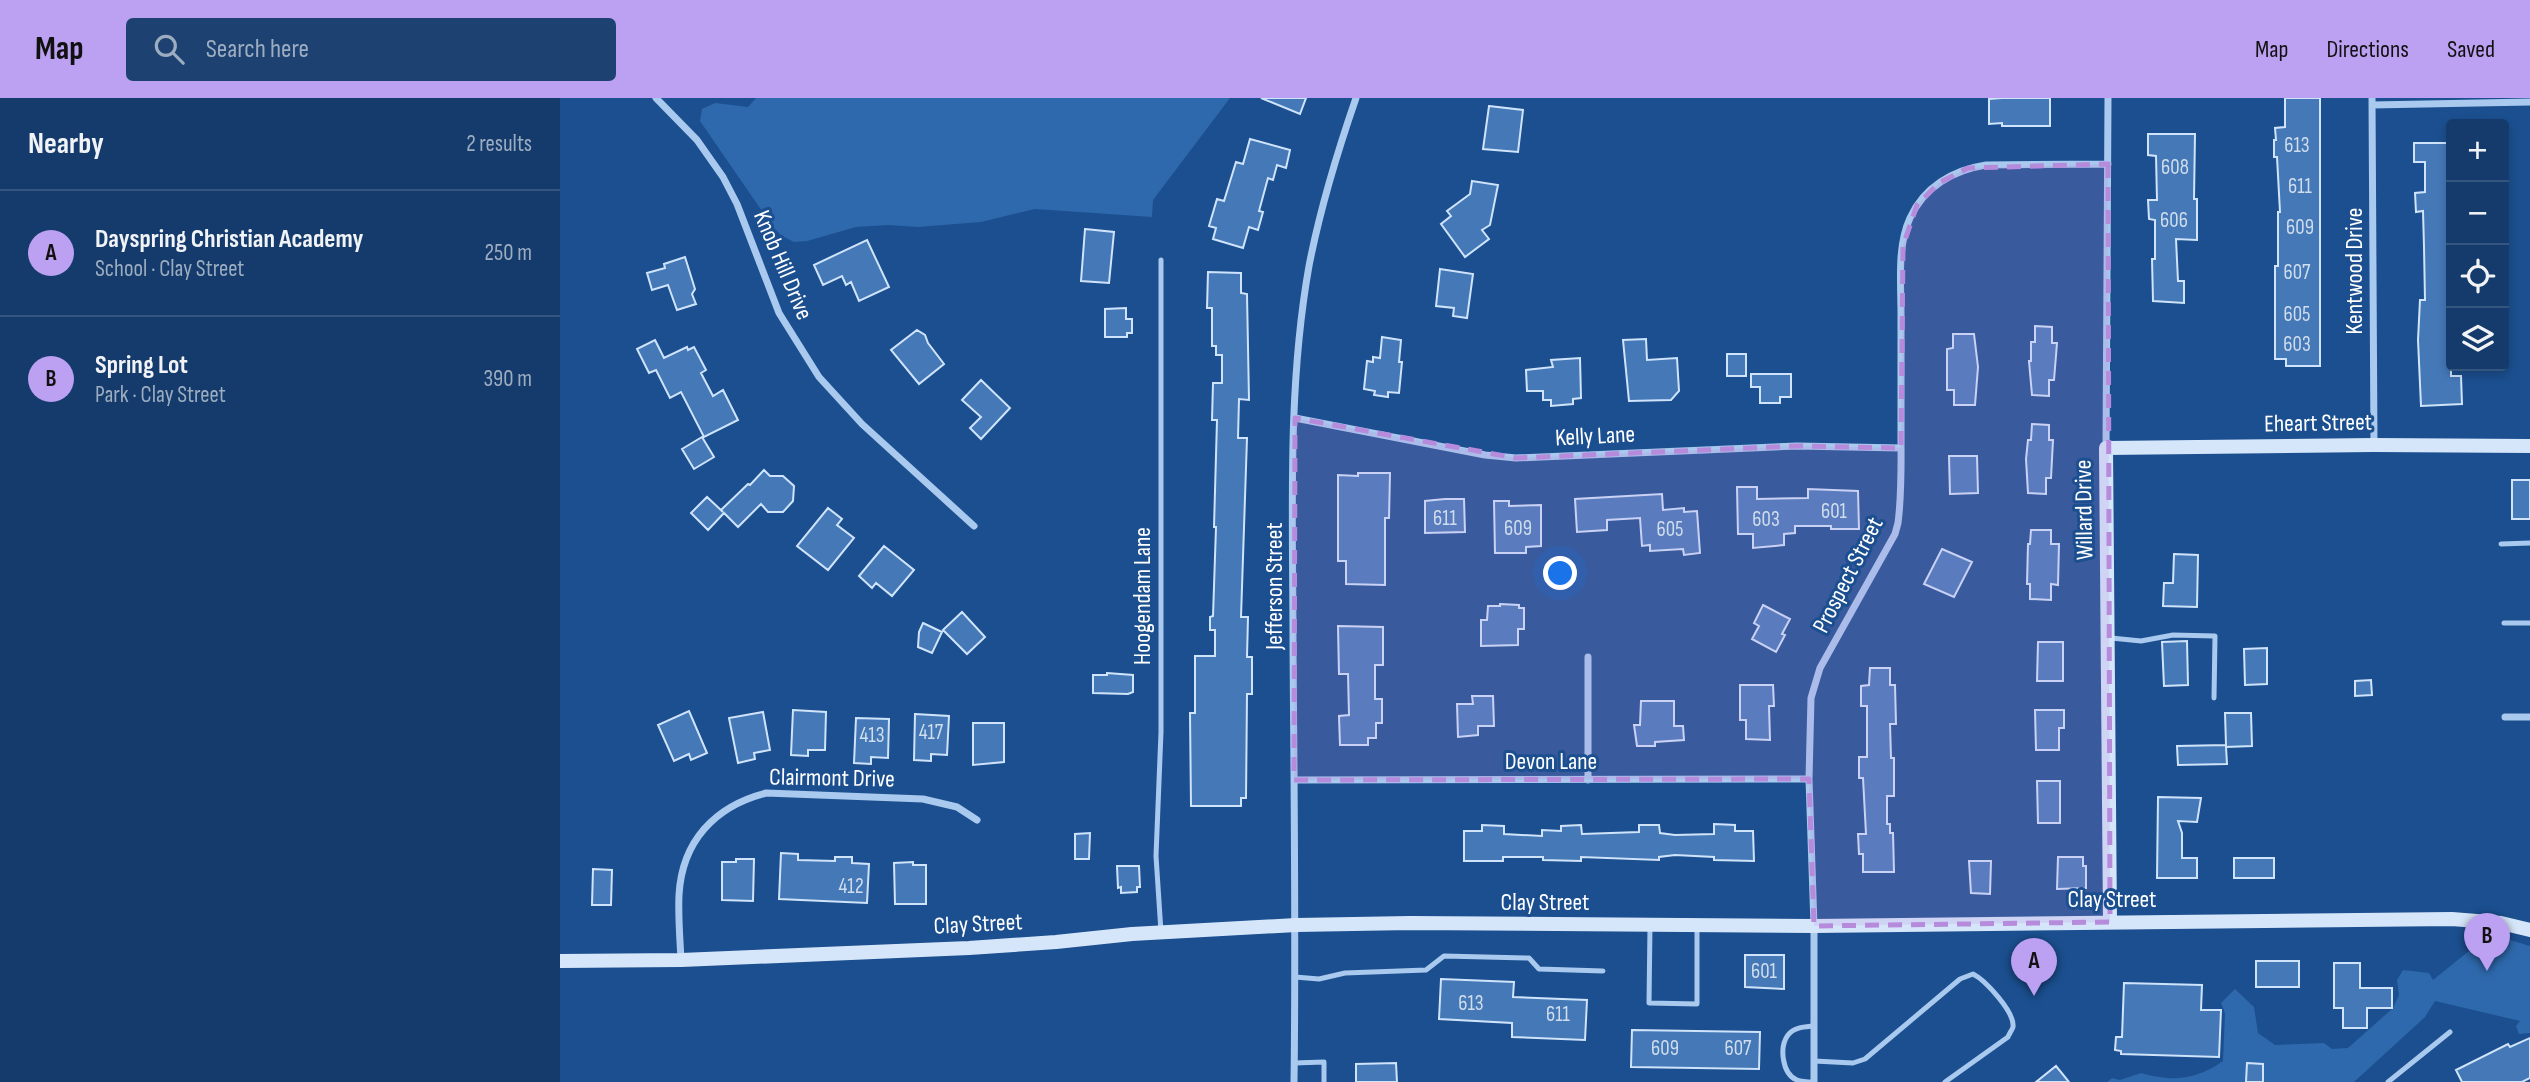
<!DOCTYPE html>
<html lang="en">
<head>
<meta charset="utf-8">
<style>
	:root { --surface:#143b6b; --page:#1d4271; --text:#f1f3f6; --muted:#9dadc1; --line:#33557e; --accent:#bca0f2 }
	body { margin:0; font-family:"Sofia Sans Condensed",sans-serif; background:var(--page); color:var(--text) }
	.controls { position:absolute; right:21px; top:21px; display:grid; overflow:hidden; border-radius:7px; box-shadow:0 4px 10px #0003 }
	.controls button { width:63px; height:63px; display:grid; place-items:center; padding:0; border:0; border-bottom:2px solid var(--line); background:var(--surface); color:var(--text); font:35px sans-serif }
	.you { position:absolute; left:1001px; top:476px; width:24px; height:24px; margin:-18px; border:5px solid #fff; border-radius:50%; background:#1a73e8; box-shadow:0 0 0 10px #1a73e833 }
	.badge { display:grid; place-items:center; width:46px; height:46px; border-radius:50%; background:var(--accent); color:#111; font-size:23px; font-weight:700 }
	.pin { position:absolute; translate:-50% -58px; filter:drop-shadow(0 2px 4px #0008) }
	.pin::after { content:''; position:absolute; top:37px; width:24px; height:21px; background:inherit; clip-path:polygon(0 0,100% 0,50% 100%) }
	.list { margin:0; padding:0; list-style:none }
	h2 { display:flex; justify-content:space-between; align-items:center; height:91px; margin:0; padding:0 28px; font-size:30px }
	h2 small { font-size:23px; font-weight:400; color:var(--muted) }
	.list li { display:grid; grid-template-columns:46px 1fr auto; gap:21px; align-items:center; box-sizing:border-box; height:126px; padding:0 28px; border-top:2px solid var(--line) }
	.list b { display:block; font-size:26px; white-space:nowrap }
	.list p { margin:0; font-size:23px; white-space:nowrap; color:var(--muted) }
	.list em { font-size:23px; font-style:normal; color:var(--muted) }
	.icon { flex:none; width:38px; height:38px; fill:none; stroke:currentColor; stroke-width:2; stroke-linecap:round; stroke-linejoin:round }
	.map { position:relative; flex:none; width:1970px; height:984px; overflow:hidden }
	header { display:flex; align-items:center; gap:42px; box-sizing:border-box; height:98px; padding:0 35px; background:var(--accent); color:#111 }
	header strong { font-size:33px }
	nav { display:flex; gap:38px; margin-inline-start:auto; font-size:24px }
	.search { width:490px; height:63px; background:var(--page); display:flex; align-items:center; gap:18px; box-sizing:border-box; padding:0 24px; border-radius:7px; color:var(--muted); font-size:26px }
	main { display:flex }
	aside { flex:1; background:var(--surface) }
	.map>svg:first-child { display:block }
	.green { fill:#2e69ad }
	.building { fill:#4478b7; stroke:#cfe3fa; stroke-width:2 }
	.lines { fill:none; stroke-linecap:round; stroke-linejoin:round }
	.lane { stroke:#a9c9ee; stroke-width:5 }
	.street { stroke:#a9c9ee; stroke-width:7 }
	.secondary { stroke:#d6e6fa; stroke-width:14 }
	.marked { fill:#b68bdc; fill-opacity:0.2; stroke:#b68bdc; stroke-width:5; stroke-dasharray:14 9; stroke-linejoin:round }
	.labels { text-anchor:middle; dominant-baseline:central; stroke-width:6; stroke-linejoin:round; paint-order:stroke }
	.number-label { font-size:21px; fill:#d0dded }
	.street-label { font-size:24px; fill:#fff; stroke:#1b4f8f }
</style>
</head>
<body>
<header>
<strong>Map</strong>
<div class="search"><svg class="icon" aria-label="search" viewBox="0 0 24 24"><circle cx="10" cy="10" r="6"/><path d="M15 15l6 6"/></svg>Search here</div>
<nav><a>Map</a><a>Directions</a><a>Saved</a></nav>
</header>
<main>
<aside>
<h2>Nearby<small>2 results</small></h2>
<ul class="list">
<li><span class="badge">A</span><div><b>Dayspring Christian Academy</b><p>School · Clay Street</p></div><em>250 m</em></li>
<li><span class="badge">B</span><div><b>Spring Lot</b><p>Park · Clay Street</p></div><em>390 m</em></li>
</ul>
</aside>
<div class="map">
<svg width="1970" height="984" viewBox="0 0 1970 984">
	<rect width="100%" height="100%" fill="#1b4f8f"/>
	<path class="green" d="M196,0H670L593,102L592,119L475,111L421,124L358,129L328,127L296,129L247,143L234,144L222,138L213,129L140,23L142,11L155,5L188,9Z
		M1930,836L1970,848V935L1959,936L1956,928L1960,923L1875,903L1865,919L1794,984H1547L1552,980L1560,982L1581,975C1611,984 1636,982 1663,963L1665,915L1661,905L1675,891L1694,909L1698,935L1715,947L1764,945L1772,951L1788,950L1833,910L1839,897L1837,882L1843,872L1869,875L1873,882Z"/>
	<path class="building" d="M701,0H746L740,16Z
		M1442,0H1490V28H1442V25L1429,26V1Z
		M1725,0H1760V268H1726V261H1715V168H1718V114H1720L1717,59H1714V42H1716L1715,30L1725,29Z
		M929,8L963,12L958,54L923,51Z
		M1588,36H1635L1634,101H1637V142L1616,141L1618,183H1624V205L1593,203L1592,161H1595V122L1589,121L1588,102H1597L1596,58L1588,57Z
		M690,41L730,52L726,70L717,67L713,82L708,80L699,113L703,114L698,132L689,129L683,150L653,141L656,130L649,128L657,101L664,103L676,64L683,66Z
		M1854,45H1891V278H1901L1902,306L1861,308L1858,242L1860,202H1865L1864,149L1863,113L1856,114L1855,95L1865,94V64H1854Z
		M912,83L938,87L930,127L922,132L929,141L905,159L881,126L891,118L887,113L910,96Z
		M525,131L554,134L549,185L521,183Z
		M307,142L329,189L299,203L291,184L286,187L282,178L263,187L254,167Z
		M125,159L135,191L132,196L136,206L117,212L108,187L92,192L87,175L105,170L104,166Z
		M880,171L913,176L907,220L893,218L894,210L876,208Z
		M648,174L681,175V195L687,196L689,302L679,301L678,340H687L681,519H688L687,559H692V596H687L686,700H681V708H631L630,615H635V558H655V532H650V519L653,518L656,429H654L657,322H652L653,285H662V257H656V248H652V210H647Z
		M566,210V221H572V235H567V239H545V211Z
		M1475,228L1492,229V245H1497L1494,282H1489V298L1472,297L1469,263H1471V244H1475Z
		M357,232L365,237L368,245L384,266L359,286L331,252Z
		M1393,236H1414L1418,269L1415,307H1394V292H1387V251L1393,250Z
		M822,239L841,242L839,264H842L839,295L828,294V299L814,297L815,293L804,291L807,263L813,264V259L820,260Z
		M1086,241L1087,262L1117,260L1119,293L1111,302L1069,303L1063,242Z
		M95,242L104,260L127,249L128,252L134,249L146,272L141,275L153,298L163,292L178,322L144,339L121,294L110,300L96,272L89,275L77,251Z
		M1167,256H1186V278H1167Z
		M1020,260L1021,300L1013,301V306L991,308V302H983V293H967L966,272L993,269L991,262Z
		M1191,276H1231V299H1220V305H1200V289H1191Z
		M421,282L450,310L421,341L410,330L421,319L402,302Z
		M1472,326L1489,327V342H1493L1491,380H1486V396L1468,395L1466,361L1468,342H1471Z
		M142,339L154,359L134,371L122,351Z
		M1389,358H1417L1418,395L1390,396Z
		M204,372L210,378H223L234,388L233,403L223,414H208L201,406L178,429L164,415L148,432L131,415L147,399L163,414L161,412L188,386L190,387Z
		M798,375H830L829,420H825V487L786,486V463H778V377L798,378Z
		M1952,382H1970V421H1952Z
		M1177,389H1197V401L1248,400V391L1298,393L1299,431H1271V428H1235V435L1224,436V447L1193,450V436H1178Z
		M1102,396L1103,412L1124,410V414L1137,413L1140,455L1124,457L1123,451L1090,453V447L1082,448L1080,420L1047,422V432L1017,434L1015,401Z
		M885,401H904L905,434L865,435V403Z
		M934,403H949V408L981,407V448L966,449V455H935Z
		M268,410L282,421L277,427L294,440L268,472L237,448Z
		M1471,432H1491V446H1499L1498,487L1491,486V502L1470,501V486H1467L1468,446H1470Z
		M324,448L354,472L332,498L316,485L312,490L299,478Z
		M1382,451L1412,464L1394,499L1364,486Z
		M1614,456L1638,457L1637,509L1603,508L1604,485H1613Z
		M940,506L959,507V510H964V531H958V547L921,548V522H927L928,508H940Z
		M1203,507L1230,521L1222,536L1225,537L1216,554L1192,541L1199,528L1194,525Z
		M402,514L425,539L407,556L383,532Z
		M363,525L382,534L372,555L358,549L359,534Z
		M778,528L823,529V567H815V601H822V625H816V640H808V647H780L779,618L789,617L788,576H779Z
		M1627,543L1628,587L1604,588L1602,544Z
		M1478,544H1503V583H1477Z
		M1707,550V586L1685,587L1684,551Z
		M1310,570H1330V587H1335L1336,626H1330L1331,660H1334V698H1327V726H1330V735H1333L1334,774H1303V756H1299L1298,736H1306L1303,680H1299V659H1307V608H1301V588L1309,587Z
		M547,575L573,577V594L568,596L533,595V577H547Z
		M1811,582L1812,597L1795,598V583Z
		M1180,587H1213L1214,608H1209L1210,642L1186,641V622H1180Z
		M912,598H933L934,628H918V637L898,639L897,606H913Z
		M1081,603H1114V628H1123L1124,642L1095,644V648H1077L1074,627H1080Z
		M233,612L266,614L265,652H248V658L231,657Z
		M1475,612H1504V630H1499V652H1476Z
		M129,613L147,655L131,662L129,656L114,663L98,627Z
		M203,614L210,652L194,655L195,661L178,665L169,620Z
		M1665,615H1691L1692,648L1666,649L1667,666L1618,667L1617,648L1666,647Z
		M355,616L389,618L387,657L371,656V663L354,662Z
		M296,620L329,621L328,660L311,659V666L294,665Z
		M413,625H444V664L413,667Z
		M1477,683H1500V725H1478Z
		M1598,699L1641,700L1637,724L1618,723L1622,735V760H1637V780H1597Z
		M1154,726L1175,727V733H1193L1194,763L1154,762V759L1115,757L1099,759V762L1021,759V763L983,762V759H943V763H904V733H922V727L944,728V736L982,738V732L1001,733V728L1021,727L1022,736L1079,734V727H1099L1100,735L1115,737L1154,736Z
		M530,735L529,761H515V736Z
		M221,755L238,756V762L275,763V759H292V765L309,766L307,805L219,801Z
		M1498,759H1523V768H1526V790L1497,791Z
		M1674,760H1714V780H1674Z
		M176,761H194L193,803L162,802V764H176Z
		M1409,763H1431L1430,796L1411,795Z
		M353,764V767H366V806H335L334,765Z
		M557,768H579L580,789H577V794L561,795V789L558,790Z
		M33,771L52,772L51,807H32Z
		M1185,857H1224V891L1185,889Z
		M1696,863H1739V889H1696Z
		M1774,865H1800V890H1832V910H1807V930H1783V910H1774Z
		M881,881L954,884L953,899L1027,902L1025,942L952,939V925L879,921Z
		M1564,885L1642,887L1641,912H1661L1659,959L1561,956V953L1555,952L1556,939H1562Z
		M1072,932L1200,934L1199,971L1071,969Z
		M1970,940V980L1962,984H1902L1896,972L1948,946L1950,949Z
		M836,965L837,984H796V966Z
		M1687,965L1703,966V984H1686Z
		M1496,968L1509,984H1476Z"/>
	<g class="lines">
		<path class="lane" d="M1941,446L1970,445
			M1944,525H1970
			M1551,540L1581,543L1613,537L1655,538L1654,600
			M1090,828L1089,905L1137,906V828
			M601,834L596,758L601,634V162
			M735,879L759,881L785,875L866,872L884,858L969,860L979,871L1043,873
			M1254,963L1293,965L1305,961L1400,881L1413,876C1425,882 1455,914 1453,929C1453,930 1448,938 1448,939L1385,984
			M734,965L764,964V984
			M1254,984C1248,984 1242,984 1237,982C1222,976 1219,949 1228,937C1234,929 1245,929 1254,928
			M1828,984L1890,934"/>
		<path class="street" d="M96,0L137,42L163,79L177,106L219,215L259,279L302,326L414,428
			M1812,0L1814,347
			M1812,7L1970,4
			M735,320L925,357L956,360L1237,348L1341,350
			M1546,350L1548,0
			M1945,619H1970
			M734,682L1249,681
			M1028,682V559
			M121,862C120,841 118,819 119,797C122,743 155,708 206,695L363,701L397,709L417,722
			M734,984C736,837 734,691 733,544C733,419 727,291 749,168C760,111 777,55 796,0
			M1254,984V828L1249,681L1251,600L1260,570L1335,436L1338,425C1342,395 1341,364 1341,334C1341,294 1341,255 1341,215C1341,185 1337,148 1350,120C1364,89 1393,72 1426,67L1548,66"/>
		<path class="secondary" d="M1550,824L1546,350L1814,347L1970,348
			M0,863L121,862L409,850L496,844L572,836L736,827L850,825L1254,828L1892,821L1941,825L1970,832"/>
	</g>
	<path class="marked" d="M1548,66L1550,824L1254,828L1249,681L734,682L735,320L956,360L1237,348L1341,350L1343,148L1357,107L1379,85L1408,70Z"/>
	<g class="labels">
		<g class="number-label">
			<text x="1737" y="47">613</text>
			<text x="1615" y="69">608</text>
			<text x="1740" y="88">611</text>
			<text x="1614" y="122">606</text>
			<text x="1740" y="129">609</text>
			<text x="1737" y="174">607</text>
			<text x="1737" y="216">605</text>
			<text x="1737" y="246">603</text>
			<text x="1274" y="413">601</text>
			<text x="885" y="420">611</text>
			<text x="1206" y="421">603</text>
			<text x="958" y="430">609</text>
			<text x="1110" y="431">605</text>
			<text x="371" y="634">417</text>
			<text x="312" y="637">413</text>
			<text x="291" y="788">412</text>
			<text x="1204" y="873">601</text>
			<text x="911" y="905">613</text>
			<text x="998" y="916">611</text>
			<text x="1105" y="950">609</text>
			<text x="1178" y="950">607</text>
		</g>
		<g class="street-label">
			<text transform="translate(223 167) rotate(67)">Knob Hill Drive</text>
			<text transform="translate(1794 173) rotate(-90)">Kentwood Drive</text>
			<text transform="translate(1758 325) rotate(-1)">Eheart Street</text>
			<text transform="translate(1035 338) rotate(-3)">Kelly Lane</text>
			<text transform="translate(1524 412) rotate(-91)">Willard Drive</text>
			<text transform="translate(1288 477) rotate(-63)">Prospect Street</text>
			<text transform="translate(714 488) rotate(-90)">Jefferson Street</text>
			<text transform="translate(582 498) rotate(-90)">Hoogendam Lane</text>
			<text x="991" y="663">Devon Lane</text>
			<text transform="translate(272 680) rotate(1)">Clairmont Drive</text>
			<text x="1552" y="801">Clay Street</text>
			<text x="985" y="804">Clay Street</text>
			<text transform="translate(418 826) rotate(-3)">Clay Street</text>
		</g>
	</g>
</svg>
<div class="controls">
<button>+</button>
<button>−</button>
<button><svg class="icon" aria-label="locate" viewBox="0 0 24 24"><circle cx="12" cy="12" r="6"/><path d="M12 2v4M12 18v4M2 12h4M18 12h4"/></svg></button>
<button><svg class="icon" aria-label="layers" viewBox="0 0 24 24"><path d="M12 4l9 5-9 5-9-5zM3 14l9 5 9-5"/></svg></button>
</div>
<div class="you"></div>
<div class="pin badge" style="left:1474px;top:898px">A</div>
<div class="pin badge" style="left:1927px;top:873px">B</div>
</div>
</main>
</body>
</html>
